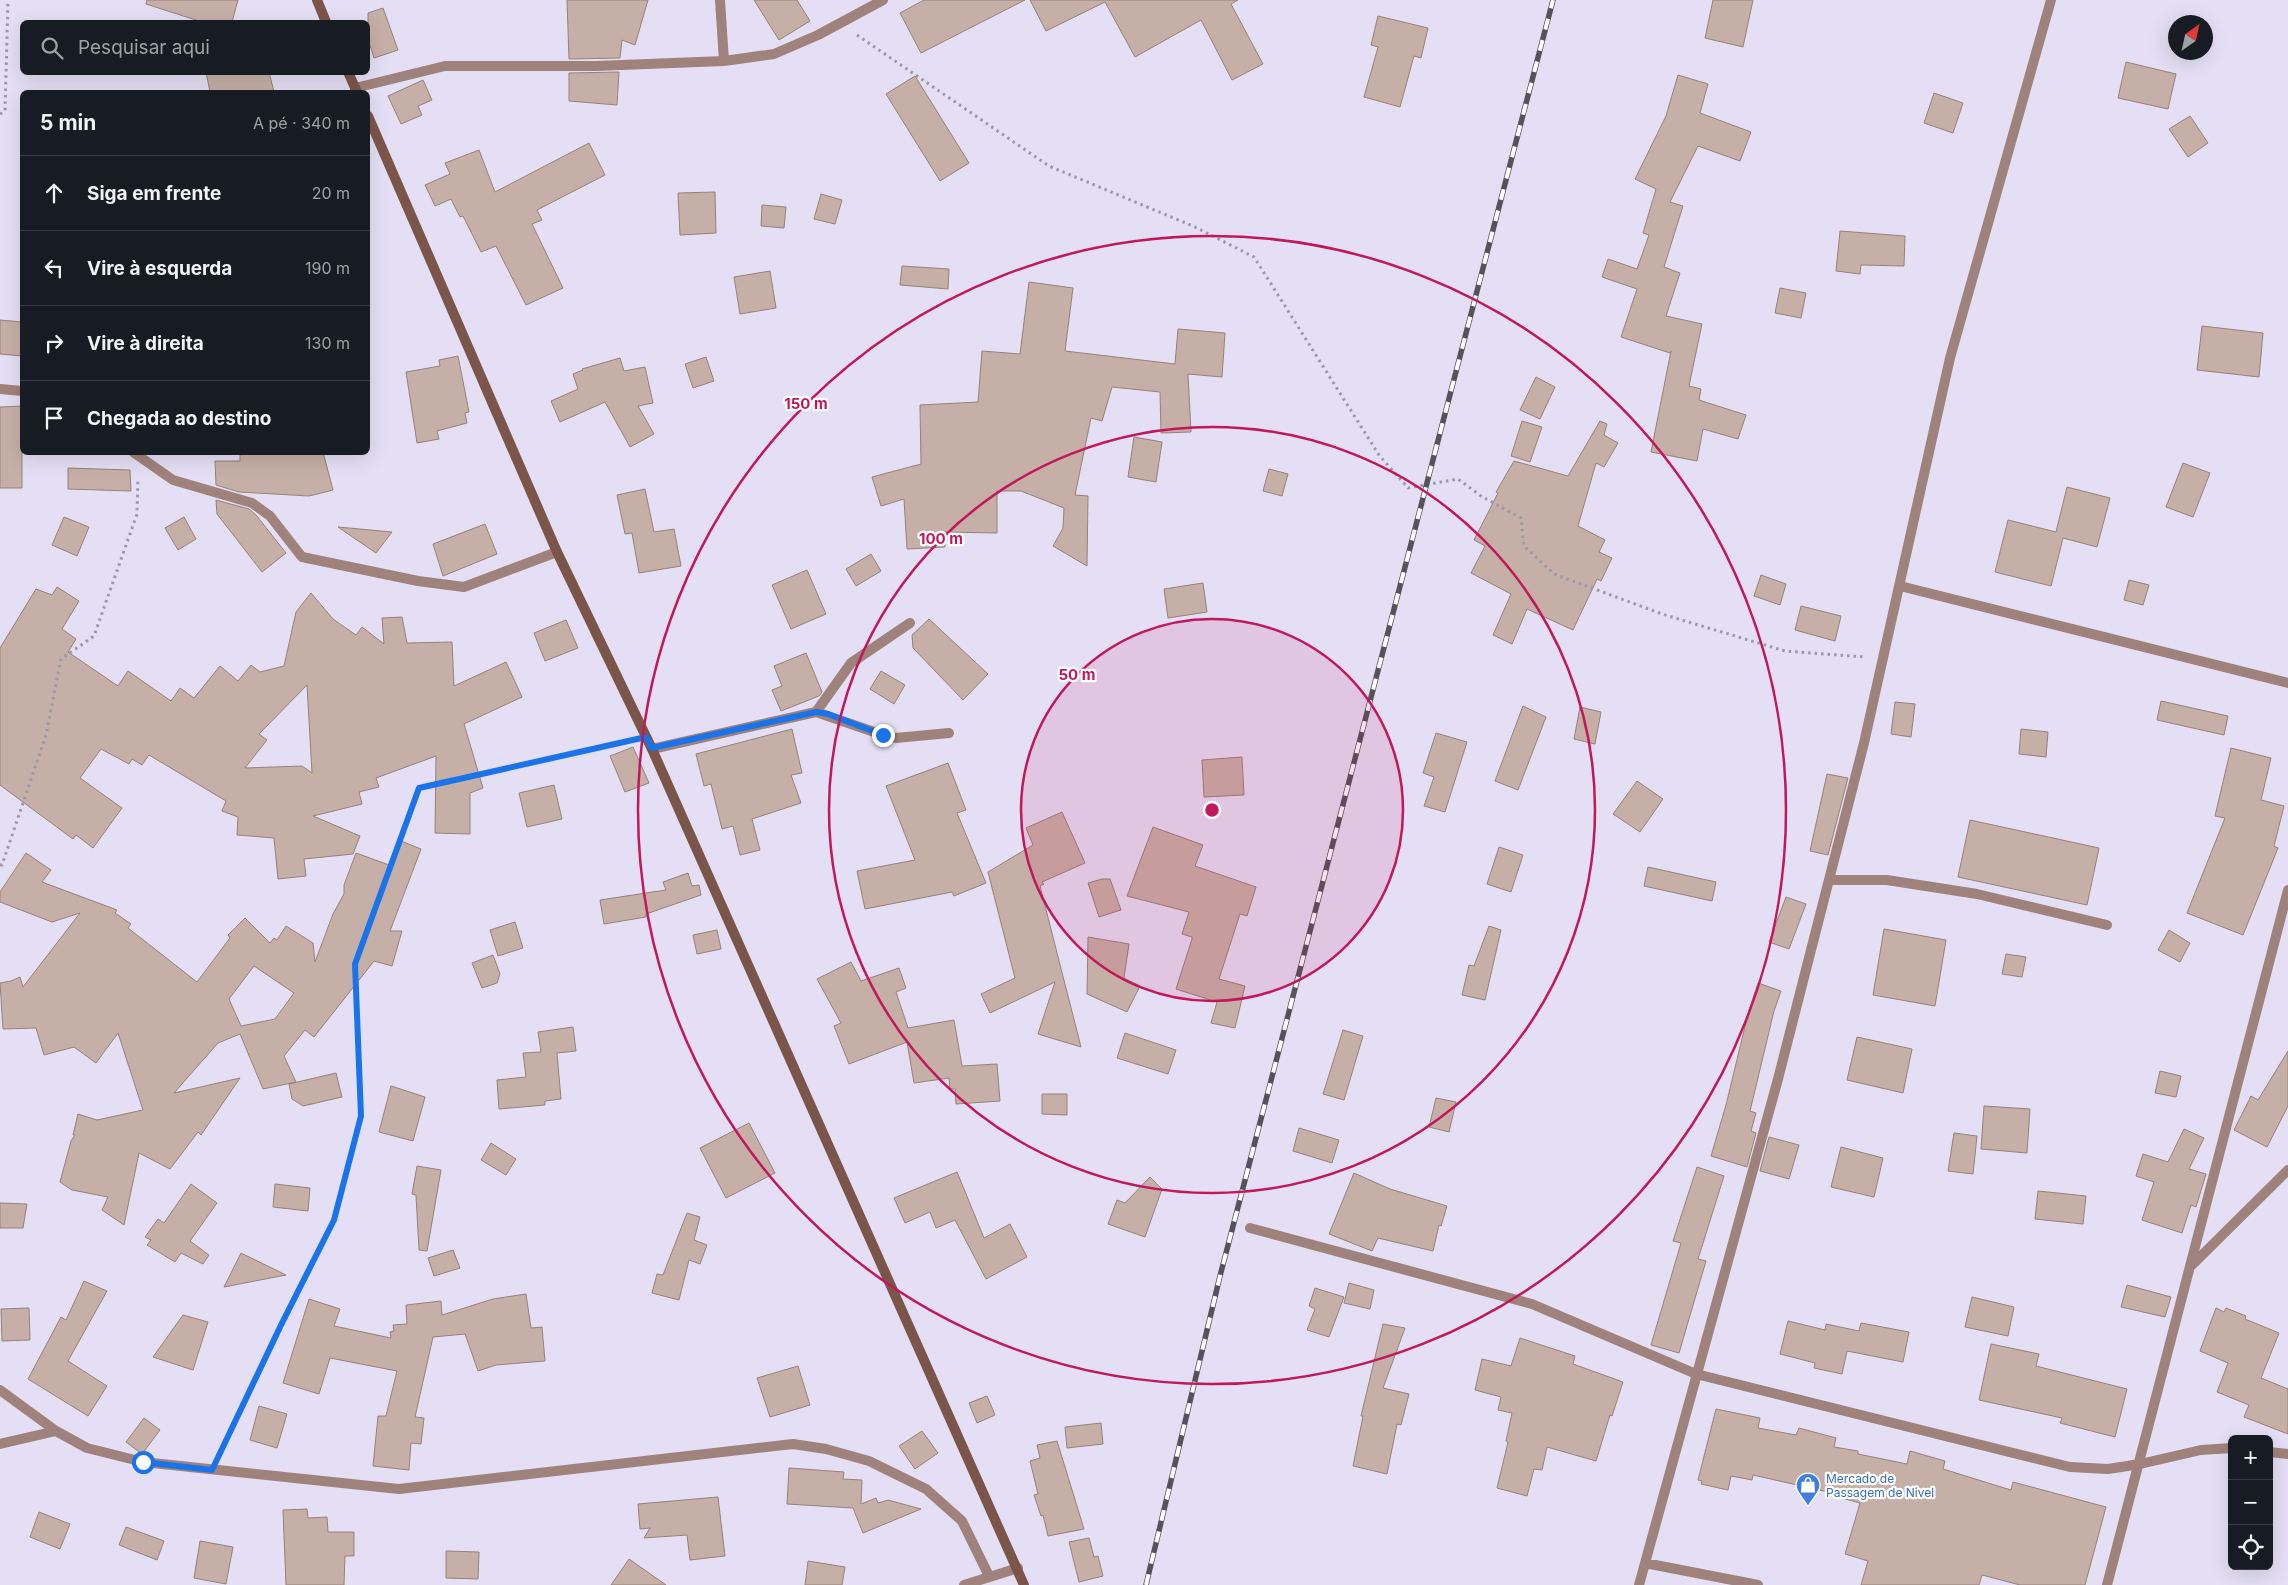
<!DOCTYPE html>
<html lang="pt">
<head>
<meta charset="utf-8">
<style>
	:root { --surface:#171b24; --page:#242831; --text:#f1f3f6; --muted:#9ea1a6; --line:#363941 }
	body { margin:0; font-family:Inter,sans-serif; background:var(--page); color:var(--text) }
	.controls { position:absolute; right:15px; bottom:15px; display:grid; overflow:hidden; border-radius:8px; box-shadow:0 5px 20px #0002 }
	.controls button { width:45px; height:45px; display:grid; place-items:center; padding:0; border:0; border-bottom:1px solid var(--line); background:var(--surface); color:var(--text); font:25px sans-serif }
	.compass { position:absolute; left:2168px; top:15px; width:45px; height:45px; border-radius:50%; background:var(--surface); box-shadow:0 5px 20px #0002; rotate:34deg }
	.stop { position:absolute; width:15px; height:15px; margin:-11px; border:4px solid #1a73e8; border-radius:50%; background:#fff }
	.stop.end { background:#1a73e8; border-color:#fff; box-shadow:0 1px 5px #0008 }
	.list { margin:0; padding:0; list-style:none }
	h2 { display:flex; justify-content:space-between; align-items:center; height:65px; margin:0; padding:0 20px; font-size:21px }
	h2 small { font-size:16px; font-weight:400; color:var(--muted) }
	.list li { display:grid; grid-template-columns:32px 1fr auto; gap:15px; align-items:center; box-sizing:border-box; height:75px; padding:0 20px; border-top:1px solid var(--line) }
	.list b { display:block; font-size:19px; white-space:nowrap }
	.list em { font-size:16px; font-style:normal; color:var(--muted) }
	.icon { flex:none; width:28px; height:28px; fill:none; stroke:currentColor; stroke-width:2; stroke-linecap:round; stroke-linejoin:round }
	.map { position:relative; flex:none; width:2288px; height:1585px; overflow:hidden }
	.search { position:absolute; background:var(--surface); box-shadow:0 5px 20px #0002; left:20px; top:20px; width:350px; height:55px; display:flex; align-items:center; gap:12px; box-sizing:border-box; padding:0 18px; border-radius:8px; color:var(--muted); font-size:19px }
	.panel { position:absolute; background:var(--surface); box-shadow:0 5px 20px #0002; left:20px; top:90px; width:350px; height:365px; border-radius:8px }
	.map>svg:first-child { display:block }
	.building { fill:#c6afa6; stroke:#978179; fill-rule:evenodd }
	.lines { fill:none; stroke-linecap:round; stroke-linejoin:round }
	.path { stroke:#9c98a8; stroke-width:3; stroke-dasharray:2.5 4; stroke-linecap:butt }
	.lane { stroke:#9f827b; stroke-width:10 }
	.street { stroke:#9f827b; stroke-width:10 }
	.secondary { stroke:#7c554a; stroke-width:10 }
	.rail-casing { stroke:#54525c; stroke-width:5.5 }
	.rail { stroke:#fff; stroke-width:4; stroke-dasharray:11; stroke-linecap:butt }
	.route { stroke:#1a73e8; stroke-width:6 }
	.ring { fill:none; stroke:#c2185b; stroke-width:2.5 }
	.labels { text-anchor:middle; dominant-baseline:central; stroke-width:4.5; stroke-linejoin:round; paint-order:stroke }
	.shop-label { font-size:12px; fill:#366cbe; stroke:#fff; text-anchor:start }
	.centre { fill:#c2185b; stroke:#fff; stroke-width:2.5 }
	.ring-label { font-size:15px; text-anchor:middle; font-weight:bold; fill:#c2185b; stroke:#fff; stroke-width:4.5; stroke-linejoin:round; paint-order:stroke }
</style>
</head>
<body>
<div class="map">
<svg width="2288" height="1585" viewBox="0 0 2288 1585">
	<rect width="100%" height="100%" fill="#e4dff4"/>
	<path class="building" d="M147,0H238L232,22H202L146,4Z
		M567,0H648L635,45L622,40L620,58L569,59Z
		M754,0H797L810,21L779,40Z
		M924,0H1025L921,53L900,13Z
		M1030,0H1238L1231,4L1263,64L1232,80L1201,20L1135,57L1105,2L1046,31Z
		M1713,0H1753L1743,47L1705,38Z
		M383,8L398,50L374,58L368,39V13Z
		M1378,16L1428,28L1421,58L1414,56L1400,107L1364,97L1378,47L1371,45Z
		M2126,62L2176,74L2168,109L2118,98Z
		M206,72H269L274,92H210Z
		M619,72L617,105L569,101V73Z
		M1678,75L1708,84L1700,113L1751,132L1740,161L1698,146L1670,202L1683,206L1664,267L1680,273L1666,316L1702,324L1689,386L1701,389L1699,400L1746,415L1738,439L1703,429L1697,461L1651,452L1671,351L1670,353L1621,337L1637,289L1602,277L1608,259L1637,269L1649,235L1643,233L1656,189L1635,179L1666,116Z
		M915,76L969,163L940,181L886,94Z
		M423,80L432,100L418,106L422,115L401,124L388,96Z
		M1934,93L1963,103L1953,133L1924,123Z
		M2190,116L2208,143L2188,157L2169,129Z
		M589,143L605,175L537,210L542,220L532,224L563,288L526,305L496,246L481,252L463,216L460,217L451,199L435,206L425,185L450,174L445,163L479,150L495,192Z
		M715,192L716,233L680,235L678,193Z
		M821,194L842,200L835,224L814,219Z
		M762,205L786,207L784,228L761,226Z
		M1840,231L1905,236L1904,266L1861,265L1860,274L1836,271Z
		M902,266L949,269L948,289L900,285Z
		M770,271L776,308L740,314L734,277Z
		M1029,282L1073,288L1065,351L1175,364L1178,329L1225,333L1222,377L1188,374L1191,432L1161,433L1160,392L1112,387L1102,421L1091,418L1075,495L1088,496L1087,566L1053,546L1063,528L1064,508L1021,491H997V533L945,532V547L907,549L904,499L881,506L872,477L921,464L920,405L978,402L982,351L1020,354Z
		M1780,288L1806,293L1801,318L1775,313Z
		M0,320L22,322V356L0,354Z
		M2202,326L2263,333L2259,377L2197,370Z
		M458,356L469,412L465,413L467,423L437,431L439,439L417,443L406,372L440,366L439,360Z
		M706,357L714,381L693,388L685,364Z
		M620,358L624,371L645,367L653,403L638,406L654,434L630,447L605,402L560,422L551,401L578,389L573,374L583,370L582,369Z
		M1536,377L1555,387L1540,419L1520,410Z
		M22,406V488H0V407Z
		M1522,421L1542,427L1530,462L1511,456Z
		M1600,421L1607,424L1604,435L1618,443L1604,467L1596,463L1578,526L1605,540L1599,552L1612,558L1601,581L1597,579L1573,630L1527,609L1512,644L1493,635L1511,594L1471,573L1485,546L1474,540L1498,493L1496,492L1514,461L1568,476Z
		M1134,437L1162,442L1156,482L1128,477Z
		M240,452H323L333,490L309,496L239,492L216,485L215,461H240Z
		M2183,463L2210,473L2193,517L2166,507Z
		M68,468L130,470L131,491L68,489Z
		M1269,469L1288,474L1282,496L1263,491Z
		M2067,487L2110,498L2097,547L2063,538L2051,586L1995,572L2008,520L2056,532Z
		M645,489L654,532L674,529L681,566L639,573L632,533L625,534L617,495Z
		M216,500L249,509L256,515L286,553L262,572L217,514Z
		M64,517L89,527L77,556L52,545Z
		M184,517L196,539L178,550L165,528Z
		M485,524L497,554L443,576L433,544Z
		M338,527L392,532L376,553Z
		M871,554L881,571L856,586L846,569Z
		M807,570L826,614L791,629L772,585Z
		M1761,575L1786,584L1780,605L1754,596Z
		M2129,580L2149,585L2143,605L2124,600Z
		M1203,583L1207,612L1168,618L1164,589Z
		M57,587L79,601L62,629L76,639L68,652L118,686L128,671L171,701L180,688L194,698L220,666L238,681L251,665L260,672L284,666L296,612L311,593L333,619L356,635L362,627L384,644L382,618L402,617L407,643L452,642L454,686L506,662L522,697L464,724L483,788L470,793V834L435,833L436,756L376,778L379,787L359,792L362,804L313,816L360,836L353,854L304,859L306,876L278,879L274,838L237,835L238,817L222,811L226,801L149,755L142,765L132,759L129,764L101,749L80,778L122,808L93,848L76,835L73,839L0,785V648L36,589L52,595ZM307,685L312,773L302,766L245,768L267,740L259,734Z
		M1801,606L1841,616L1835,641L1795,630Z
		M929,619L988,674L963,700L913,648L912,635Z
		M566,620L578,648L545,661L534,633Z
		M806,653L822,692L819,696L781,711L772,690L782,686L774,666Z
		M881,671L905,685L894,704L870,689Z
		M2161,701L2228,716L2224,735L2157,720Z
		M1895,702L1915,704L1911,737L1891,734Z
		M1523,706L1546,717L1518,790L1495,781Z
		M1580,707L1601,712L1595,744L1574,739Z
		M792,729L802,773L791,775L801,803L752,819L760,850L740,855L733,826L722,829L711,784L704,786L696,754Z
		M2021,729L2048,732L2046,757L2019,754Z
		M1436,733L1467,742L1445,812L1424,806L1434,777L1423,773Z
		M633,747L649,783L625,792L610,756Z
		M2231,748L2271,758L2261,800L2284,806L2274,846L2278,848L2243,935L2187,913L2225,818L2215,816Z
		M1242,757L1244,795L1204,797L1202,760Z
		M948,763L966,810L957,813L986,883L954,896L952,892L865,909L857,871L915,860L886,786Z
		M1827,774L1848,778L1828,855L1810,851Z
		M1637,781L1663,799L1640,832L1613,814Z
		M554,785L562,819L527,827L519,793Z
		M1062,812L1085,863L1042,882L1044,884L1040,886L1081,1047L1038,1034L1055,982L990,1013L981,994L1015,978L988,872L1033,845L1026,828Z
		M1970,820L2099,848L2087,905L1958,877Z
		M1153,827L1203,845L1195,866L1256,887L1247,916L1240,914L1219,979L1245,986L1235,1028L1211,1023L1217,1002L1176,989L1192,939V937L1182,934L1189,912L1127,896Z
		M401,841L421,849L390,931H402L392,966L374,961L314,1037L305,1030L284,1056L296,1082L263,1089L240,1034L218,1043L174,1093L240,1078L201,1135L198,1132L170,1169L139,1153L124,1225L102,1210L108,1197L72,1190L60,1182L71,1141L75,1135H73L78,1114L97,1120L143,1110L118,1033L96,1063L74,1047L44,1055L36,1028L3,1029L0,983L11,981L20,977L23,987L80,913L52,922L0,902V892L26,853L51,870L42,882L117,910L115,913L131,924L128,928L197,982L230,938L228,935L245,918L270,943L274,938L277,940L286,926L313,943L315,962L333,914L344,894V885L356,853L392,866ZM254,966L294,993L275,1019L241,1026L229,999Z
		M1499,847L1523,855L1511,892L1487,884Z
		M1648,867L1716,882L1712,901L1644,886Z
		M688,873L692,886L699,885L701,895L646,914V917L604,924L600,900L666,890L663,882Z
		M1102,879H1110L1121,910L1099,917L1088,883Z
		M1786,897L1806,904L1789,949L1769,942Z
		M515,922L523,948L498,956L490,930Z
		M1489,926L1501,930L1485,1000L1462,995L1469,965L1474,966Z
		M1884,929L1946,940L1935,1006L1873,995Z
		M717,930L721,949L697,954L693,935Z
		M2169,930L2190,943L2180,962L2158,950Z
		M1088,937L1129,944L1124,978L1140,986L1127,1012L1087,994Z
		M2006,954L2026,957L2022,977L2002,974Z
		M493,955L500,974L497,983L482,988L472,963Z
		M851,962L861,981L899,968L906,988L896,992L908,1028L954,1020L962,1066L997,1064L1000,1101L956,1104L955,1089H950L949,1078L914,1083L907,1042L849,1064L834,1026L841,1023L817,979Z
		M1758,983L1781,991L1774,1011L1750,1111L1756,1113L1751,1131L1756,1133L1747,1167L1711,1156L1726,1105L1749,1010Z
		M573,1027L576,1051L557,1053L561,1099L545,1101V1105L499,1109L497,1080L526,1077L523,1053L541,1052L538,1032Z
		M1343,1030L1363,1036L1344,1100L1323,1094Z
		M1125,1033L1176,1050L1168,1074L1117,1058Z
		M1857,1037L1912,1049L1903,1093L1847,1080Z
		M2288,1051V1106L2267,1147L2234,1130L2251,1096L2258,1100Z
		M2160,1071L2181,1076L2176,1097L2155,1093Z
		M336,1073L342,1097L303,1106L292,1099L289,1084Z
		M391,1086L425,1097L413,1141L379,1132Z
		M1042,1094H1067V1115L1042,1114Z
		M1436,1098L1456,1102L1449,1132L1429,1127Z
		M1984,1106L2030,1109L2027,1153L1981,1149Z
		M749,1123L775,1173L726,1198L700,1148Z
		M1299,1128L1339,1140L1332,1163L1293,1151Z
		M2184,1129L2204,1138L2189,1169L2206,1174L2196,1207L2191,1205L2182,1233L2142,1220L2154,1182L2136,1176L2143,1154L2168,1162Z
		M1954,1133L1977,1136L1973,1174L1948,1171Z
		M1769,1137L1799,1145L1789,1179L1760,1171Z
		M491,1143L516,1159L506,1175L481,1160Z
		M1841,1147L1883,1158L1874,1197L1831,1187Z
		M417,1166L441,1170L427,1251L419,1250L416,1195L412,1194Z
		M1697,1167L1724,1176L1698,1259L1706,1261L1679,1353L1651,1345L1681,1243L1673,1241Z
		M957,1172L984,1238L1010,1224L1027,1257L986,1279L955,1220L936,1228L930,1212L905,1223L894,1198Z
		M1354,1173L1390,1189L1447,1206L1441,1226L1439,1225L1433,1251L1378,1238L1372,1251L1329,1234Z
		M1150,1177L1162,1189L1145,1237L1108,1224L1117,1200L1125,1203Z
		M191,1184L217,1203L190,1241L209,1255L203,1264L181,1253L175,1262L147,1245L151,1240L145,1237L158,1219L164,1223Z
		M275,1184L310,1188L308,1211L273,1207Z
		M2038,1191L2086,1196L2083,1224L2035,1219Z
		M0,1203L27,1204L23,1228H0Z
		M687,1213L700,1217L694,1240L707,1245L700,1264L689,1260L679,1300L652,1293L657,1274L663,1275Z
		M453,1250L460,1268L434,1276L428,1258Z
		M241,1253L286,1275L224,1287Z
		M84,1281L107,1291L68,1361L107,1386L88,1416L28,1379L61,1317L66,1320Z
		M1349,1283L1374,1290L1370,1309L1344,1303Z
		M2127,1285L2171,1297L2165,1317L2121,1307Z
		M1315,1288L1344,1297L1329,1337L1307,1330L1315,1309L1309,1306Z
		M526,1294L531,1328L542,1327L545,1361L496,1365L478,1371L465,1334L433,1337L415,1417L424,1418L421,1444L411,1443L409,1470L373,1466L378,1416H386L397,1371L330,1358L319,1394L283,1383L309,1299L340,1309L334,1326L391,1338L390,1332L394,1331L393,1325L407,1324L406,1305L441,1301L442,1315L493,1299Z
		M1972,1297L2014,1307L2008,1336L1965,1327Z
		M29,1308L30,1340L2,1341L1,1309Z
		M2216,1308L2224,1312L2226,1308L2246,1316L2245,1319L2279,1333L2261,1378L2288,1389V1434L2244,1417L2249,1405L2217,1392L2228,1363L2200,1351Z
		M183,1315L208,1322L193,1370L153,1357Z
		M1788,1321L1825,1330L1826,1324L1859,1331L1861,1323L1909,1332L1903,1362L1847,1351L1842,1374L1814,1368L1815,1363L1780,1354Z
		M1383,1324L1405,1328L1383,1388L1409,1394L1401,1425L1397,1424L1387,1474L1353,1466L1363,1416H1361Z
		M1520,1338L1575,1356L1573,1364L1623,1382L1612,1416L1610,1415L1596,1461L1547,1447L1542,1470L1534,1469L1527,1496L1497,1488L1508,1442L1506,1441L1512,1413L1498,1410L1501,1397L1475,1390L1482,1359L1511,1366Z
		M1991,1344L2039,1354L2036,1366L2127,1389L2115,1437L2060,1423L2062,1418L1979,1400Z
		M798,1366L810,1405L770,1417L757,1378Z
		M987,1396L995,1415L977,1423L969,1403Z
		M259,1406L287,1414L277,1448L250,1440Z
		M1716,1409L1760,1418L1758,1428L1796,1435L1799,1428L1836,1438L1834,1447L1858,1451V1454L1907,1464L1910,1451L1945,1461L1943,1469L2011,1490L2013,1482L2106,1507L2085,1585H2020L1982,1575L1979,1585H1861L1868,1561L1845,1554L1860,1503L1827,1494L1828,1492L1753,1475L1752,1480L1731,1476L1728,1490L1701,1484L1702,1481L1698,1480Z
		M144,1418L160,1430L142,1454L126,1442Z
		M1101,1423L1103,1444L1067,1448L1065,1427Z
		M922,1431L938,1453L915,1469L899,1446Z
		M1057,1441L1084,1529L1048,1536L1043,1515L1041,1516L1034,1495L1038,1494L1030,1461L1040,1458L1037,1445Z
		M789,1468L844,1472L843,1479L862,1480L861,1504L876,1498L878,1503L888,1500L921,1509L863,1533L853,1508L787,1504Z
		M718,1497L725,1556L690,1560L687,1535L644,1538L650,1528L640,1529L638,1504Z
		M307,1509L308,1518L327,1517L328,1532H354V1556H345L344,1585H286L283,1510Z
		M39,1512L70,1524L60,1549L30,1537Z
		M126,1527L164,1541L157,1560L119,1545Z
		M1089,1538L1094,1557L1098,1556L1103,1576L1079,1582L1069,1542Z
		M200,1541L233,1547L226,1584L194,1578Z
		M446,1551L479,1552L478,1579L446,1578Z
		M629,1559L666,1585H611Z
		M808,1561L845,1567L842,1585H805Z"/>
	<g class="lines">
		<path class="path" d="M857,35L1049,166L1195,227L1254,257L1379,455L1408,488L1458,479L1481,496L1521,518L1524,546L1554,574L1662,614L1785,651L1865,657
			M0,114L5,111L8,0
			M0,865H2L46,735L61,659L94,636L137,514L138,478
			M220,1454L334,1220L361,1116L355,964L419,789L629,741"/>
		<path class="lane" d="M720,0L724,61
			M355,88L445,66H596L724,61L774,54L818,35L883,0
			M816,712L851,663L910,623
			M652,749L816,712L883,735L896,738L949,733"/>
		<path class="street" d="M0,389L22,391
			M133,452L173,480L252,503L270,516L302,557L418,581L464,587L557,552
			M1900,586L2288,683
			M1829,880H1887L1977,894L2107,925
			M1250,1228L1532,1304L1696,1374L2070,1467L2108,1469L2140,1464L2201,1450L2232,1448
			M2192,1265L2288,1170
			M0,1390L56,1431L87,1448L143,1462L399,1489L793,1444L826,1449L869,1461L926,1489L962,1521L989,1576
			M0,1444L56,1431
			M2269,1452L2288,1454
			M1645,1563L1758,1585
			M964,1585L1018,1568
			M1639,1585L1778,1079L1864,743L1950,358L2051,0
			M2107,1585L2288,890"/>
		<path class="secondary" d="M317,0L326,22
			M348,72L357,92
			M368,116L557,552L652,749L1024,1585"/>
		<defs>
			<path id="rail" d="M1146,1585L1220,1276L1553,0"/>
		</defs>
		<use href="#rail" class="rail-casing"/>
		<use href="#rail" class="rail"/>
	</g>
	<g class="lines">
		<path class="route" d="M143,1462L212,1470L281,1325L334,1220L361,1116L355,964L419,788L646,737L652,748L816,712L828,714L883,735"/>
	</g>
	<circle cx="1212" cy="810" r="191" fill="#c2185b" fill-opacity=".12"/>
	<g class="ring">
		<circle cx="1212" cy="810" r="191"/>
		<circle cx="1212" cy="810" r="383"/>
		<circle cx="1212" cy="810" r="574"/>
	</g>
	<defs>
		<symbol id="shop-pin" viewBox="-11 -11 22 30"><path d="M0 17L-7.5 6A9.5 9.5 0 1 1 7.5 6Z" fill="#3f7fe0" stroke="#fff"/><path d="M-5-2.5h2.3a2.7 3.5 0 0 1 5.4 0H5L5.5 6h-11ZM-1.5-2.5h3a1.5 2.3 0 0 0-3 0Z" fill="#fff"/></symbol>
	</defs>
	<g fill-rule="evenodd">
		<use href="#shop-pin" x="1794" y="1471" width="28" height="38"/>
	</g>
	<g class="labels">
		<g class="shop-label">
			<text x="1826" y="1478">Mercado de<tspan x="1826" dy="14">Passagem de Nivel</tspan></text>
		</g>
	</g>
	<circle cx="1212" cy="810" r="8" class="centre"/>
	<g class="ring-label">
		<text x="806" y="409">150 m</text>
		<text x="941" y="544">100 m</text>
		<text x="1077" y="680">50 m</text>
	</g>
</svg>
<div class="controls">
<button>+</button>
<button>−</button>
<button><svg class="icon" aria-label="locate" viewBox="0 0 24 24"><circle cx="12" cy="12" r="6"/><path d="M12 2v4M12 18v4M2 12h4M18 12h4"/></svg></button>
</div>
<svg class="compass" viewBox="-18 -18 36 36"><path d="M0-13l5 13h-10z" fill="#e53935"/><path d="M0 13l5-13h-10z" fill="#9ea1a6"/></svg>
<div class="stop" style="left:143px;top:1462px"></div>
<div class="stop end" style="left:883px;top:735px"></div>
<div class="search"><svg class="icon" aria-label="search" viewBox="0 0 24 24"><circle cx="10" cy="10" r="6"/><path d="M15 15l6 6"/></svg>Pesquisar aqui</div>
<section class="panel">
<h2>5 min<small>A pé · 340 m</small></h2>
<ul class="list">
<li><svg class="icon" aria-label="ahead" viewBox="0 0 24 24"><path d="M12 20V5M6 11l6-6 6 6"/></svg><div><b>Siga em frente</b></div><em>20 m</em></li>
<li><svg class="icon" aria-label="left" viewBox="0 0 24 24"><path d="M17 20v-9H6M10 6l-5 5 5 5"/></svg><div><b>Vire à esquerda</b></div><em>190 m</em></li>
<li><svg class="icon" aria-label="right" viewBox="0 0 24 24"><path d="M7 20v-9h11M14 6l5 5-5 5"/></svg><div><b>Vire à direita</b></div><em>130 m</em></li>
<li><svg class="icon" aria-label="arrive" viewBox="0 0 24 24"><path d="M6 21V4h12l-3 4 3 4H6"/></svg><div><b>Chegada ao destino</b></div></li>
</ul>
</section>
</div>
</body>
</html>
